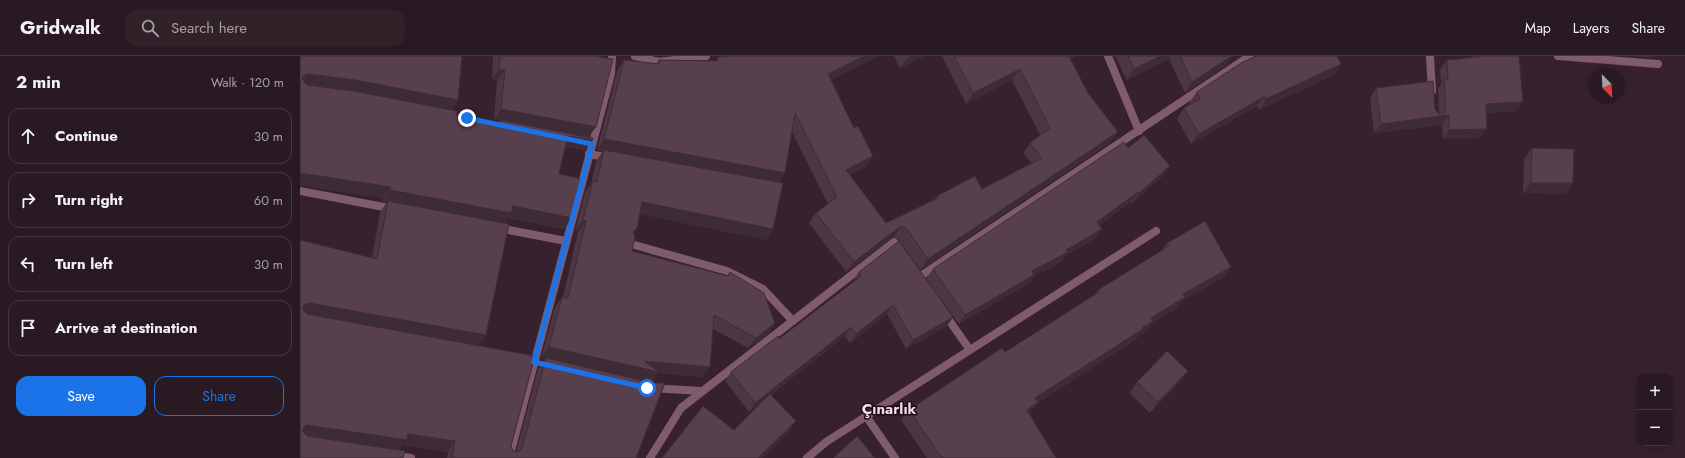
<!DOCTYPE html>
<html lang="en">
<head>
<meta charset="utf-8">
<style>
	:root { --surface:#291922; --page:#31222a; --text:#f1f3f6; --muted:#a5a0a5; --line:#453840; --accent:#1a73e8 }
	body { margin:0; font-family:Jost,sans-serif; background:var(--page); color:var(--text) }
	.controls { position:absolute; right:12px; bottom:12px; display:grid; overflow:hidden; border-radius:8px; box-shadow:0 2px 10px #0003 }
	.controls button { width:36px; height:36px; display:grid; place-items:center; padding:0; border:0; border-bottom:1px solid var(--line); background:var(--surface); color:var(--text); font:20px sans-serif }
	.compass { position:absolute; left:1289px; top:12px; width:36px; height:36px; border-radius:50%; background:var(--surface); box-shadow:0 2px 10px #0003; rotate:156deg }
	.stop { position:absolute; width:12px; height:12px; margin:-9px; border:3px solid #1a73e8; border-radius:50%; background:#fff }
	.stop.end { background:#1a73e8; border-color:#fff; box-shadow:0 1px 4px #0008 }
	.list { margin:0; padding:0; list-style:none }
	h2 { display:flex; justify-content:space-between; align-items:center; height:52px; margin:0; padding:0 16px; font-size:17px }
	h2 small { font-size:13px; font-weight:400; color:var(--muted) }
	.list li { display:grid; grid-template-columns:26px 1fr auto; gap:12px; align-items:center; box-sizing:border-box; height:56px; margin:0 8px 8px; padding:0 8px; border:1px solid var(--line); border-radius:12px }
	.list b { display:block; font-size:15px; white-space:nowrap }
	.list em { font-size:13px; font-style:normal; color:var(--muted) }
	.actions { display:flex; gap:8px; padding:12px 16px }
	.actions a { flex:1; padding:9px 0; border:1px solid var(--accent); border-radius:12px; text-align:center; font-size:14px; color:var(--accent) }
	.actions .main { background:var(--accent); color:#fff }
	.icon { flex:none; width:22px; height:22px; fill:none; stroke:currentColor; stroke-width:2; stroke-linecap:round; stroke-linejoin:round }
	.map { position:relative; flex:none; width:1385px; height:402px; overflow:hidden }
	header { display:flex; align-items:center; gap:24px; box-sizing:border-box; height:56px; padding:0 20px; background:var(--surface); border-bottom:1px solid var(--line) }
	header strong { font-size:19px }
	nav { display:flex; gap:22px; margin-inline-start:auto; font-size:14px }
	.search { width:280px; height:36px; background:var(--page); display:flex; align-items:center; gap:10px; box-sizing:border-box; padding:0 14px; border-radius:12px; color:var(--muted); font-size:15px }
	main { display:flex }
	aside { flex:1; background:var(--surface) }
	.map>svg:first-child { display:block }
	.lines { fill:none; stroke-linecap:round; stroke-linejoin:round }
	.minor { stroke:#805b70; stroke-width:8 }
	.wall { fill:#4b3642 }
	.shaded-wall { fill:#3d2c36 }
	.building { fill:#573f4d; stroke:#3d2c36 }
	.route { stroke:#1a73e8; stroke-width:5 }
	.labels { text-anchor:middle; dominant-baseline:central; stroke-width:3; stroke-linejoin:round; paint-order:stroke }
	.district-label { font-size:15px; font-weight:bold; fill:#f7d9e9; stroke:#180e14 }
</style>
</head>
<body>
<header>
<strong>Gridwalk</strong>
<div class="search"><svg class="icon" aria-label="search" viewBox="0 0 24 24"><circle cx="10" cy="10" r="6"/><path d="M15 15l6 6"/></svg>Search here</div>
<nav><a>Map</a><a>Layers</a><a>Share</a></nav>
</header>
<main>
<aside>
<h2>2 min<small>Walk · 120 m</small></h2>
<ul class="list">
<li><svg class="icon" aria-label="ahead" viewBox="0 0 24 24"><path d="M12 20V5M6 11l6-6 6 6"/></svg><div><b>Continue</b></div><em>30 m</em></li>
<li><svg class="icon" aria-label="right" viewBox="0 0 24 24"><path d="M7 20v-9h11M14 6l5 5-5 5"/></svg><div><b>Turn right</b></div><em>60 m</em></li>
<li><svg class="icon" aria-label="left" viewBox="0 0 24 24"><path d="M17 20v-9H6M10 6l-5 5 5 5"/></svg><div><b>Turn left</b></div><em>30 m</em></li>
<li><svg class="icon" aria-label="arrive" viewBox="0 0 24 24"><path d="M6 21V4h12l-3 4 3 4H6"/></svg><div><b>Arrive at destination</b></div></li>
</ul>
<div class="actions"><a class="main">Save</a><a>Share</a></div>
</aside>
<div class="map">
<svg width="1385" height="402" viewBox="0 0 1385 402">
	<rect width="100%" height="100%" fill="#37212e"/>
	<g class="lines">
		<path class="minor" d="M335,0L359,6L406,0
			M808,0L839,75
			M1130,0L1132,35
			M1258,0L1358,8
			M289,98L310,102
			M0,135L94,153
			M198,172L266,185
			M331,188L427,215L463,233L493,265
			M619,221L950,0
			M644,257L670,294
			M351,332L402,335
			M566,360L595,402
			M92,399L111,402
			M209,402L311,18L312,0
			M350,402L381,352L594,186L602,197
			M507,402L526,386L856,175"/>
	</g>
	<path class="wall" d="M193,0H299L289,81L285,94L265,91L259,118L272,162L264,173L208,162L205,167L186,279L179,289L213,395L216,396L238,313L245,303L241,302L255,251L262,241H263L278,176L275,175L285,136L291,128L296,105L303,95L297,94L317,15L324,4L356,8L359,4L416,5L418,1L428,0H579L531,24L554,72L573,100L566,111L550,119L586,167L634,144L637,140L682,133L731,107L723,97L730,87L740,79L712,24L666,48L642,0H776L770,3L810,87L620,214L598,183L594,181L546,216L509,167L516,157L528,148L492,76L479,126L473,173L466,184L340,158L337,172L333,177L332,195L427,220L430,216L475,267L468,278L448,292L413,273L410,311L402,321L358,317L352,326L336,402H147L148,396L103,389L0,402L72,202L80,156L87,146L82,145L83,142L0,129L158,44L151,54L157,60L197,68L200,64L194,63L197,24L192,23Z
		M594,0H624L600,12Z
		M815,0H933L926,9L885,37L869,3L827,24Z
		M1173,0H1219L1216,55L1187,57L1181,82L1143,83L1142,69L1074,77L1070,42L1076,32L1135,53L1139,58L1138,33L1141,28L1140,13L1147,4L1173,2Z
		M1041,8L1034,19L959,54L957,50L891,88L877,63L884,52L890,49L889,47L897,36Z
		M828,92L864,119L832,147L831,146L799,169L795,183L765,200L761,206L733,221L728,228L659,268L626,223L633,213Z
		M1232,92L1273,127L1266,138L1223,137L1224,103Z
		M867,187L931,211L924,221L882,245L877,252L851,268L846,276L838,280L836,283L738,347L729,358L756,402H627L601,364L609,354L705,296L794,239L798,234L861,195Z
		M559,216L653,261L647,270L606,293L587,258L550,287L545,280L471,339L489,376L462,402H362L434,374L462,345L449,356L425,325L431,316L479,283L553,226V225Z
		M837,326H880L850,357L829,337Z"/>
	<path class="shaded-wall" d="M565,0H579L521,29L528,18Z
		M611,0H624L600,12L608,2Z
		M765,0H776L760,8Z
		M861,0H871L869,3L827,24L834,13Z
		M932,0H933L926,9L885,37L892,26Z
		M1327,0H1354L1352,2Z
		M1041,8L1034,19L959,54L966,43Z
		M199,13L205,14L197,24L192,23Z
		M720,13L712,24L666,48L673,37Z
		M8,18L55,24L158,44L151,55L0,29L3,20Z
		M965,40L957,50L891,88L899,78Z
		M1223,46L1216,55L1180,58L1186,48Z
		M201,53L296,71L288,82L194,63Z
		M1149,59L1142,69L1074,77L1081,68Z
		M1187,73L1181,82L1143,83L1149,74Z
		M818,76L810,87L620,214L628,203Z
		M268,80L293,84L285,94L261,90Z
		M304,83L485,117L478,127L297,94Z
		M573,100L566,111L538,125L546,114Z
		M870,110L864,119L832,147L839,137Z
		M0,117L91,131L83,142L0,129Z
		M1231,127H1273L1266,138L1223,137Z
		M90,134L213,150L272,162L264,173L208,162L204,168L82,145Z
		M838,136L831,146L791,175L797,166Z
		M342,146L473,173L466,184L334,157Z
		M283,164L286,165L278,176L275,175Z
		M601,170L594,181L546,216L554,206Z
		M802,173L795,183L765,200L761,206L733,221L728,228L659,268L665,259L732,215L766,194Z
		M931,211L924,221L882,245L877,252L851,268L846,276L838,280L836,283L738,347L730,357L719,364L735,342L851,262L883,238Z
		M9,247L186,279L178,290L1,258L3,249Z
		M593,249L587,258L550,287L556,278Z
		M653,261L647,270L606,293L613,284Z
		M475,267L468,278L448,292L456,282Z
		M551,271L545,280L449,356L455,347Z
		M249,291L344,305L410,311L402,321L358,317L351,327L241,302Z
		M888,315L880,326L850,357L858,346Z
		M496,365L489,376L462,402H458Z
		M6,369L108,378L155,385L148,396L103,389L99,395L0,380V377Z"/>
	<path class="building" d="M0,0H162L158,44L55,24L8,18L3,20L2,23L7,29L54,35L157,55V60L200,69L201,64L293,82V84L268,80L259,118L282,123L272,162L213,150L211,157L90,134L91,131L0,117Z
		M200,0H299V1L313,3L296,71L201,53L205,14L199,13Z
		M428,0H565L528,18L554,72L558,70L573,100L546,114L586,167L638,142L637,140L675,120L682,133L742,102L730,87L750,72L720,13L673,37L654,0H769L788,37L818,76L628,203L606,172L601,170L554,206L516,157L537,141L495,57L485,117L304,83L324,4L359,8V4L418,5V1Z
		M828,0H861L834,13Z
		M880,0H932L892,26Z
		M956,0H1037L1041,8L966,43L965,40L899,78L884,52L900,43L897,36L941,7Z
		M1180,0H1219L1223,46L1186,48L1187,73L1149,74V59L1081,68L1076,32L1133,25L1135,53L1139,58L1144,57L1146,52L1144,24L1148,23L1147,4L1180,1Z
		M844,79L870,110L839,137L838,136L797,166L802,173L766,194L768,196L732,215L734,219L665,259L633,213L824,86L828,92Z
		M1232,92L1274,93L1273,127H1231Z
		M304,94L483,127L473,173L342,146L337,172L333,176L335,181L332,195L428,220L430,216L464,237L475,267L456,282L414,259L410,311L344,305L359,316L249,291L262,241L268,242L286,165L283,164L293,125L297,126Z
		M88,145L209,168L186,279L9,247L3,249V254L7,258L235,300L211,390L213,395L218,396L222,393L246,302L353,327H365L336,402H152L155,385L108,378L107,384L6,369L2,374L7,380L105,395L103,402H0V184L77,203Z
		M905,165L931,211L883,238L885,241L851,262L853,265L842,272L843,273L735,342L738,346L727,354L756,402H642L609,354L702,292L705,296L799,236L798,234L869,190L867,187Z
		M599,185L653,261L613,284L593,249L556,278L551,271L455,347L431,316L478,280L479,283L561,220L559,216Z
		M867,295L888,315L858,346L837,326Z
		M470,338L496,365L458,402H362L403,350L434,374Z
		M557,380L575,402H533Z"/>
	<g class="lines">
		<path class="route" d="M167,62L292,88L234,306L347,332"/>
	</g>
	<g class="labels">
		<g class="district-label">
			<text x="589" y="353">Çınarlık</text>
		</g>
	</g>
</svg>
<div class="controls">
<button>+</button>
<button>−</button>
</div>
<svg class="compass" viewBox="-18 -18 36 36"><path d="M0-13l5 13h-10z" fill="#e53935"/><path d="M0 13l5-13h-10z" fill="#a5a0a5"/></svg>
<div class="stop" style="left:347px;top:332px"></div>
<div class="stop end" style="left:167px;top:62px"></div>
</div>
</main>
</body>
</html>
